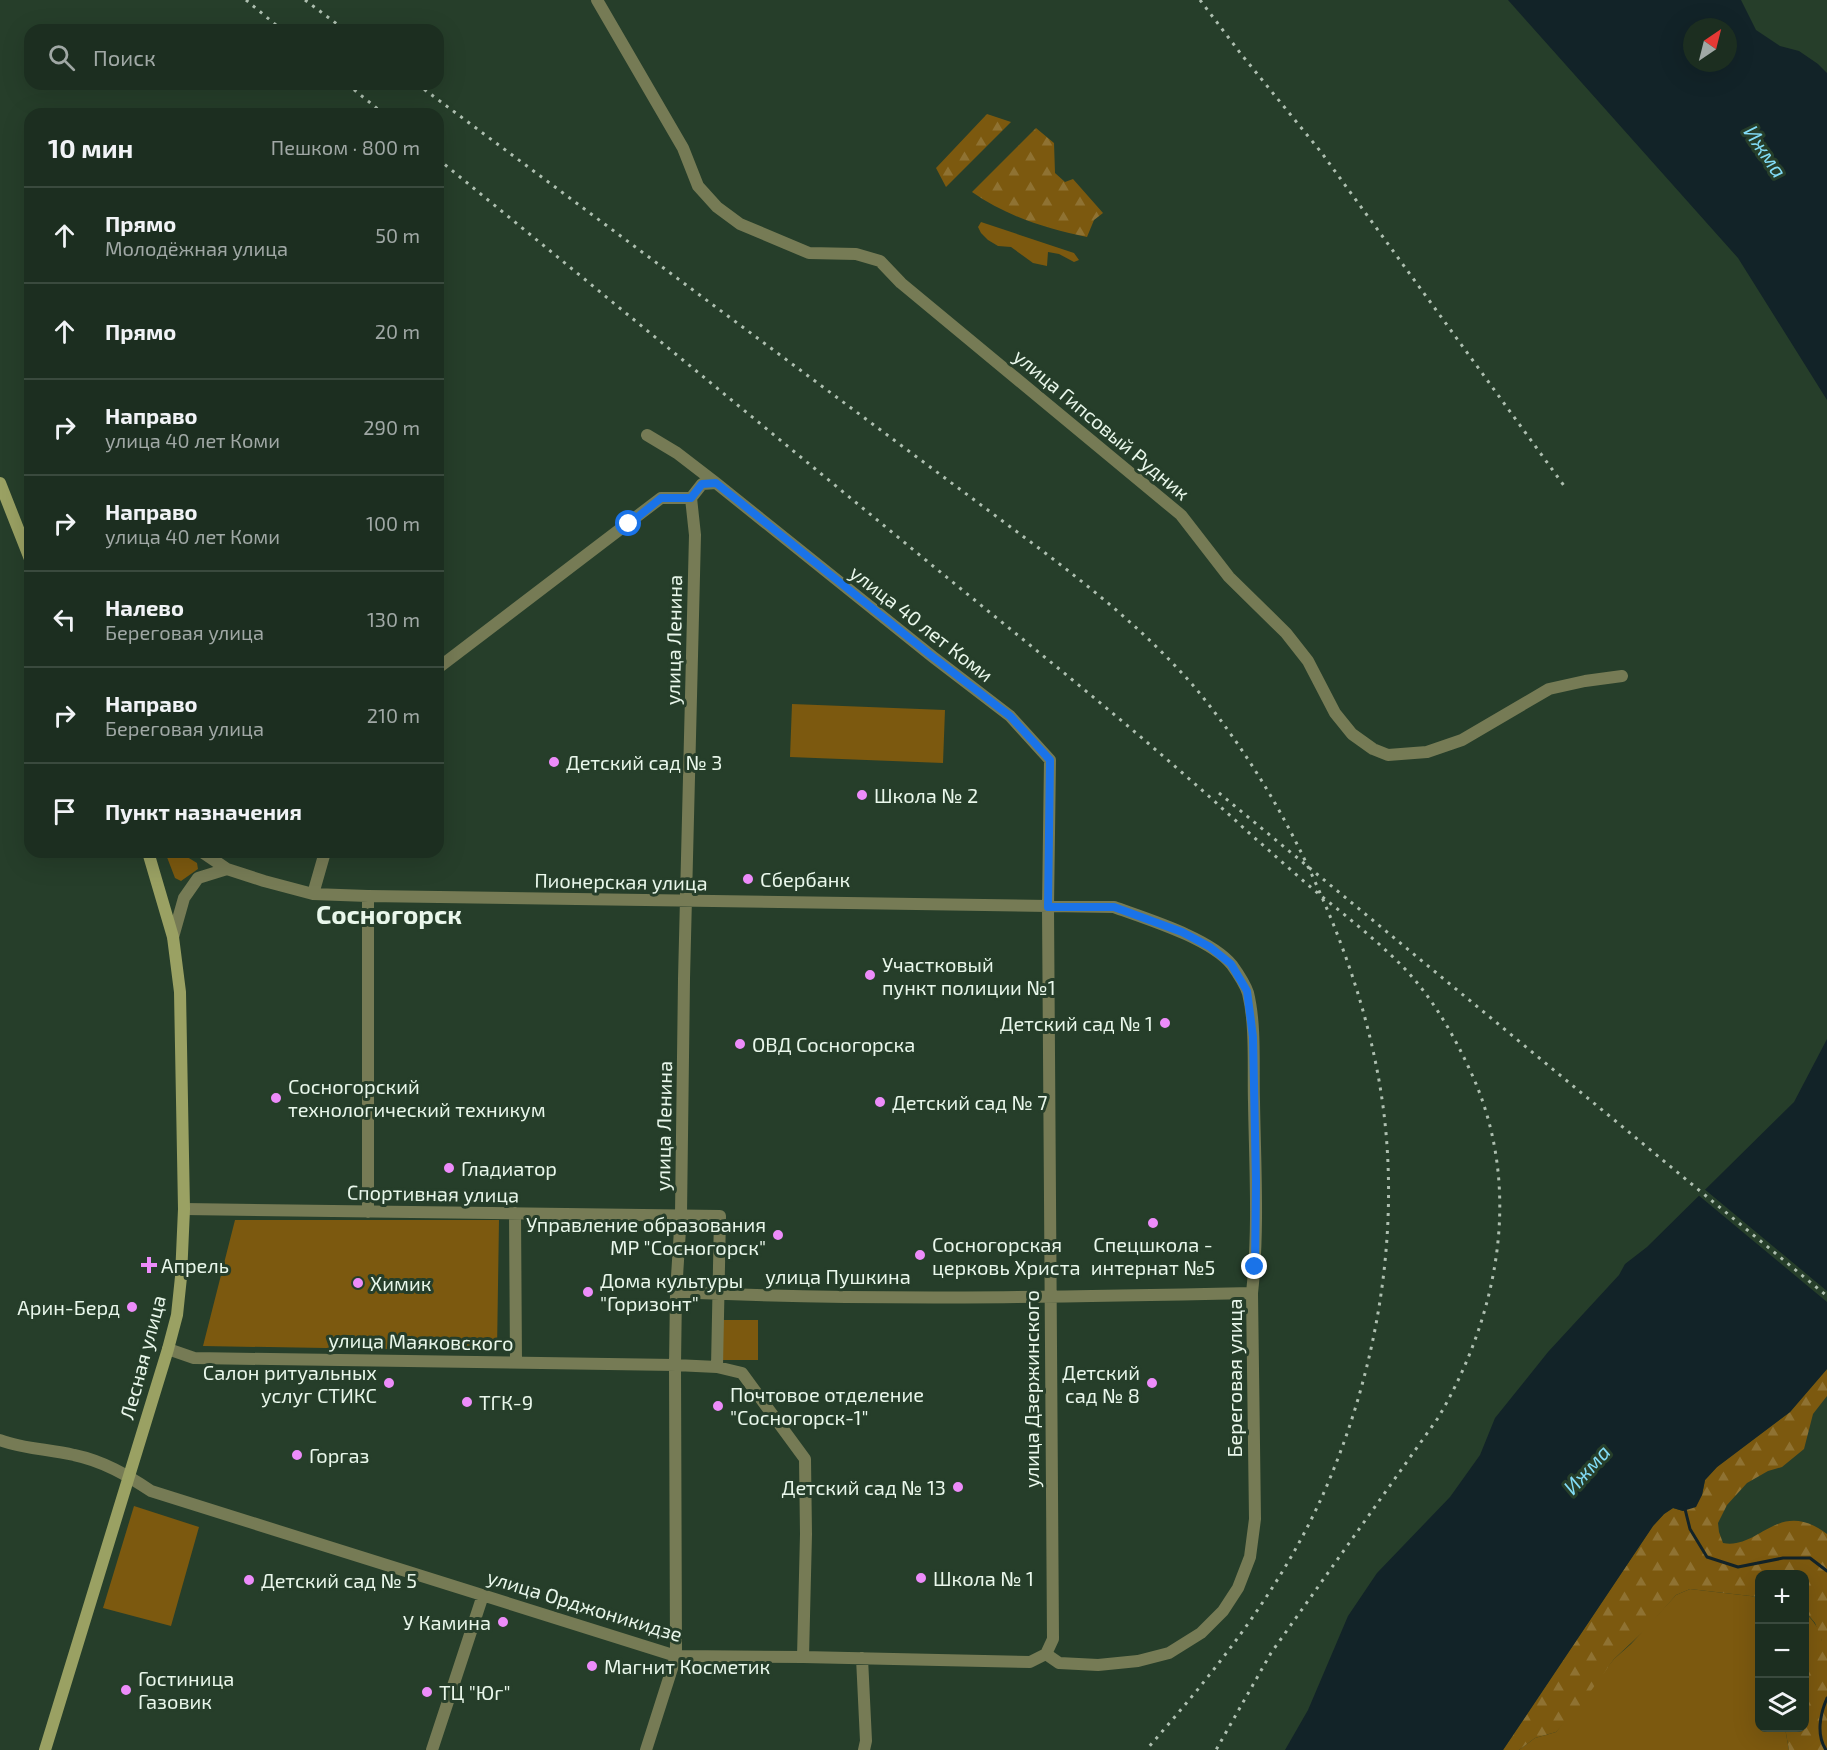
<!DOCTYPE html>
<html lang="ru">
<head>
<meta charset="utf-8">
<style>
	:root { --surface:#1c2e20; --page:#253629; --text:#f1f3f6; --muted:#a0a8a5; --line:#3a4a3e }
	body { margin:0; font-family:"Exo 2",sans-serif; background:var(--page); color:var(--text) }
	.controls { position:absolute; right:18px; bottom:18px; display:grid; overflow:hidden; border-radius:12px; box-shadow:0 6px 24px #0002 }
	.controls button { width:54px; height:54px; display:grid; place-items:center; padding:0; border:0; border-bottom:2px solid var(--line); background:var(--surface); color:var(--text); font:30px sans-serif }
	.compass { position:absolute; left:1683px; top:18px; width:54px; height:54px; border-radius:50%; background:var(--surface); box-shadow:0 6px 24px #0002; rotate:35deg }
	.stop { position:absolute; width:18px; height:18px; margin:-14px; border:4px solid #1a73e8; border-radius:50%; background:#fff }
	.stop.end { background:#1a73e8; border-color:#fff; box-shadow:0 2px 6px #0008 }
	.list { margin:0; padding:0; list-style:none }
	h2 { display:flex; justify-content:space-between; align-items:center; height:78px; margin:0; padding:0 24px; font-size:26px }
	h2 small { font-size:20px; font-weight:400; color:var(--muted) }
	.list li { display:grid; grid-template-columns:39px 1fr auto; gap:18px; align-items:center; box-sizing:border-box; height:96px; padding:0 24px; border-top:2px solid var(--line) }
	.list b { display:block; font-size:22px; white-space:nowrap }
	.list p { margin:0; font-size:20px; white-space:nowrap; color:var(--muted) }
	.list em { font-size:20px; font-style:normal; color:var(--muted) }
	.icon { flex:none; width:33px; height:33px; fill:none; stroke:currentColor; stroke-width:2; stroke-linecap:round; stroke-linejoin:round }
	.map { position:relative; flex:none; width:1827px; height:1750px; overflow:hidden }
	.search { position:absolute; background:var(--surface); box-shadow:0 6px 24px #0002; left:24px; top:24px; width:420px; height:66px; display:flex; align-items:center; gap:15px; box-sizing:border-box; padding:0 21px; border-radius:18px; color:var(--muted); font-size:22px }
	.panel { position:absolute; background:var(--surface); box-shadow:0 6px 24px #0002; left:24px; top:108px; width:420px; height:750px; border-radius:18px }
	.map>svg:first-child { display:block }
	.green { fill:#7c590f }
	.forest { fill:url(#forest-firs) }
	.water { fill:#122328; fill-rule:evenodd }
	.pier { fill:#263e2a }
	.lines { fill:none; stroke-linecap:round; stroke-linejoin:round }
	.stream { stroke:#122328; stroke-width:3 }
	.street { stroke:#767b55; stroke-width:12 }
	.secondary { stroke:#9aa163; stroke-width:12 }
	.rail { stroke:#aebfb0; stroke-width:3; stroke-dasharray:3 6; stroke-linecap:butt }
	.route { stroke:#1a73e8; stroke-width:8 }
	.poi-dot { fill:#ed8cfa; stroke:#263e2a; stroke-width:2 }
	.labels { text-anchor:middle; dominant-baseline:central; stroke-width:6; stroke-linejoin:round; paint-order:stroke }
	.street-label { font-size:20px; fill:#e9f7eb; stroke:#263e2a }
	.poi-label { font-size:20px; fill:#e9f7eb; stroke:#263e2a; text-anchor:start }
	.water-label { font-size:21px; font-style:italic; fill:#82dcf6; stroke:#263e2a }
	.district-label { font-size:26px; font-weight:bold; fill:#e9f7eb; stroke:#263e2a }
</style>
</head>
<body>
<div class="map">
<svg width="1827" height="1750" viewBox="0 0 1827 1750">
	<defs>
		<pattern id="forest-firs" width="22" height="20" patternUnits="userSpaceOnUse" patternTransform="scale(1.5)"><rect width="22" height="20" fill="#7c590f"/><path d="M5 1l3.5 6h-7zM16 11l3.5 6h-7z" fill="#8f7232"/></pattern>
	</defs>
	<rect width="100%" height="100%" fill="#263e2a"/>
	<path class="green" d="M981,222L1074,253L1079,260L1074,262L1059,254L1048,252L1047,266L1033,263L1011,247L998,246L988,240L981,233L978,227Z
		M792,704L945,710L943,763L790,757Z
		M165,852H179L197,863L198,869L181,881L175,878Z
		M235,1220H499L497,1351L203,1346Z
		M721,1320H758V1360H719Z
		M134,1506L199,1527L171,1626L103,1608Z
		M1690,1589L1759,1597L1760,1728H1785L1789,1750H1519L1535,1738L1556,1732L1614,1659L1631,1644L1676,1595Z
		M1804,1611C1811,1619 1822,1630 1822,1641C1823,1651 1812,1669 1805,1676Z"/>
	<path class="forest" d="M987,114L1011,122L946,187L936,168Z
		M1036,128L1054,143L1055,173L1065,182L1073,179L1103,213L1094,220L1087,237C1047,229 1006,216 972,192Z
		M1827,1369V1396L1813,1414L1804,1449L1782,1467L1768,1471L1747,1483L1727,1505L1718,1523L1719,1532L1723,1543C1760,1550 1778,1497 1827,1534V1750H1789L1785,1728H1804L1805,1676L1818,1655L1822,1641L1815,1623L1805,1611L1804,1574H1760L1759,1597L1690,1589L1676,1595L1647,1628L1614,1659L1580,1706L1556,1732L1535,1738L1519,1750H1503L1653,1526L1664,1514L1673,1508L1683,1511L1702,1495L1705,1480L1717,1467L1790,1412Z"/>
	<path class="water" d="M1508,0H1741L1756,30L1780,46L1799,51L1818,64L1827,73V400L1738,258ZM1692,27H1728V63H1692Z
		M1827,1039V1369L1790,1412L1717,1467L1705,1480L1702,1495L1696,1507L1683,1511L1673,1508L1664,1514L1653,1526L1503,1750H1285L1308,1710L1348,1616L1377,1573L1450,1497L1480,1455L1495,1418L1548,1352L1619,1275L1625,1264L1647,1247L1794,1102Z"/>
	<path class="pier" d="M1703,1188L1827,1291V1302L1697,1194Z"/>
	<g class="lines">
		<path class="stream" d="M1685,1509L1690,1529L1707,1557L1738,1567L1783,1558H1810L1827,1571
			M1826,1750C1816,1735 1820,1714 1827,1698"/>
		<path class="street" d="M597,0L683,148L698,186L717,207L740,224L809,253L856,254L880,261L901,283L1181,515L1229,577L1286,633L1308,661L1335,713L1352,734L1373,749L1388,755L1427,752L1462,740L1549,689L1585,681L1622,676
			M647,435L677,453L716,483L933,657L1010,716L1050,760L1048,907L1053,1639L1046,1654
			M691,498L702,484L716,483
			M438,668L661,498H691
			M202,852L227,869L264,881L313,894L368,896L1114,907C1147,919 1210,938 1232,965C1237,972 1245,984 1248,993C1256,1026 1253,1067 1254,1102C1255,1165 1259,1230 1252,1293L1255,1519L1250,1557L1238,1588L1223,1611L1201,1633L1169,1653L1138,1661L1098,1665L1059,1663L1046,1654
			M313,894L325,852
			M173,937L184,898L198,878L227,869
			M184,1209L720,1216L717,1367
			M368,1212V896
			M515,1213L516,1362
			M676,1292C868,1301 1060,1297 1252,1293
			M168,1349L194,1358L675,1365L717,1367L742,1373L805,1459L806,1534L803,1657
			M0,1440C24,1449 49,1449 74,1455C103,1461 127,1475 151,1491L676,1656L803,1657L1030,1662L1046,1654
			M862,1658L866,1741L864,1750
			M432,1750L483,1595
			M646,1750L676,1656L675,1365L676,1292L681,1214L684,979L695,535L691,498"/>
		<path class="secondary" d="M0,483L30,559
			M45,1750L168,1349L177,1315L181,1277L184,1209L180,992L173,937L148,852"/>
		<path class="rail" d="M246,0L282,30
			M305,0L345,30
			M1200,0L1241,54L1321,152L1565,487
			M347,84L384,114
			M417,84L1036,546C1094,590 1150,635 1197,690C1243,746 1281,808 1311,873C1349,954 1378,1043 1386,1133C1397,1257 1372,1386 1321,1499C1278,1593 1214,1673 1146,1750
			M438,159C603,294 768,430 933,566C1039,653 1147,738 1248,832C1272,853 1296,875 1320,895C1350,919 1380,943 1406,970C1432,998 1452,1032 1468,1066C1524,1181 1501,1311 1438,1418L1271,1653L1216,1750
			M1219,793L1827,1296"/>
	</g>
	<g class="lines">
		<path class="route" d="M629,524L661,498H691L702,484L716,483L933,657L1010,716L1050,760L1048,907H1114L1182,932L1210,947L1231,964L1247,991L1253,1037L1256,1181L1255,1267"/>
	</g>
	<g class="poi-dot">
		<circle cx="554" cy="762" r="6"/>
		<circle cx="862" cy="795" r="6"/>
		<circle cx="748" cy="879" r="6"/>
		<circle cx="870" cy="975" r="6"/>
		<circle cx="1165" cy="1023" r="6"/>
		<circle cx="740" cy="1044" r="6"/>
		<circle cx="276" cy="1098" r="6"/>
		<circle cx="880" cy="1102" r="6"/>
		<circle cx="449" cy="1168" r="6"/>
		<circle cx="1153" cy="1223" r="6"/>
		<circle cx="778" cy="1235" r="6"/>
		<circle cx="920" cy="1255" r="6"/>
		<path d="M146 1256h6v6h6v6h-6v6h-6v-6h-6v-6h6z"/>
		<circle cx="358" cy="1283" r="6"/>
		<circle cx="588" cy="1292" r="6"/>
		<circle cx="132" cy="1307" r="6"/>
		<circle cx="389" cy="1383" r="6"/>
		<circle cx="1152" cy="1383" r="6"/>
		<circle cx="467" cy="1402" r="6"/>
		<circle cx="718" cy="1406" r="6"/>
		<circle cx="297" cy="1455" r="6"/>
		<circle cx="958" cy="1487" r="6"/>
		<circle cx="921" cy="1578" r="6"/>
		<circle cx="249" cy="1580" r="6"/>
		<circle cx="503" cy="1622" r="6"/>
		<circle cx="592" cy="1666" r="6"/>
		<circle cx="126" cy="1690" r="6"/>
		<circle cx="427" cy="1692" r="6"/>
	</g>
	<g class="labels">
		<g class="street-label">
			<text transform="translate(1102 424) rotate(40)">улица Гипсовый Рудник</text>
			<text transform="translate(922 623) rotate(38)">улица 40 лет Коми</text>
			<text transform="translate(673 640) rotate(-89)">улица Ленина</text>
			<text transform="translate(621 881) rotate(1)">Пионерская улица</text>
			<text transform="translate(663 1126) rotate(-89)">улица Ленина</text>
			<text transform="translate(433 1193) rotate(1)">Спортивная улица</text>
			<text x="838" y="1276">улица Пушкина</text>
			<text transform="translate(421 1341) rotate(1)">улица Маяковского</text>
			<text transform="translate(142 1357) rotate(-75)">Лесная улица</text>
			<text transform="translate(1234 1378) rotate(-90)">Береговая улица</text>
			<text transform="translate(1031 1389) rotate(-90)">улица Дзержинского</text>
			<text transform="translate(585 1605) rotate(17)">улица Орджоникидзе</text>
		</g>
		<g class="poi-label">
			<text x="566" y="762">Детский сад № 3</text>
			<text x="874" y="795">Школа № 2</text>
			<text x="760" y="879">Сбербанк</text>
			<text x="882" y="964">Участковый<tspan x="882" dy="23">пункт полиции №1</tspan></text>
			<text x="1153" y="1023" text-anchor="end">Детский сад № 1</text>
			<text x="752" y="1044">ОВД Сосногорска</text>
			<text x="288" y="1086">Сосногорский<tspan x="288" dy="23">технологический техникум</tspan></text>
			<text x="892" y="1102">Детский сад № 7</text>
			<text x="461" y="1168">Гладиатор</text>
			<text x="766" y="1224" text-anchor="end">Управление образования<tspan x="766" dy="23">МР "Сосногорск"</tspan></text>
			<text x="932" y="1244">Сосногорская<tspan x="932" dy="23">церковь Христа</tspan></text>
			<text x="1153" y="1244" text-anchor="middle">Спецшкола -<tspan x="1153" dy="23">интернат №5</tspan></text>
			<text x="161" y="1265">Апрель</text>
			<text x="600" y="1280">Дома культуры<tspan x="600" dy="23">"Горизонт"</tspan></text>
			<text x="370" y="1283">Химик</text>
			<text x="120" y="1307" text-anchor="end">Арин-Берд</text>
			<text x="377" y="1372" text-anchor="end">Салон ритуальных<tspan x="377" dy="23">услуг СТИКС</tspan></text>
			<text x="1140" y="1372" text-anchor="end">Детский<tspan x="1140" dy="23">сад № 8</tspan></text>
			<text x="730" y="1394">Почтовое отделение<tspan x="730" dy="23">"Сосногорск-1"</tspan></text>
			<text x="479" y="1402">ТГК-9</text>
			<text x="309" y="1455">Горгаз</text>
			<text x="946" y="1487" text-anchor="end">Детский сад № 13</text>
			<text x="933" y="1578">Школа № 1</text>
			<text x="261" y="1580">Детский сад № 5</text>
			<text x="491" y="1622" text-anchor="end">У Камина</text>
			<text x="604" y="1666">Магнит Косметик</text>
			<text x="138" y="1678">Гостиница<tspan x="138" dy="23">Газовик</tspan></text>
			<text x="439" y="1692">ТЦ "Юг"</text>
		</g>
		<g class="water-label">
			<text transform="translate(1766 151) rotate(56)">Ижма</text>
			<text transform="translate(1586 1469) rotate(-48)">Ижма</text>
		</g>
		<g class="district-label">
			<text x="389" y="913">Сосногорск</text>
		</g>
	</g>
</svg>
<div class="controls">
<button>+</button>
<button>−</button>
<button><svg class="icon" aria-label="layers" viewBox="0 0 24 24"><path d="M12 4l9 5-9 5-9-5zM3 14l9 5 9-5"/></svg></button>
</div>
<svg class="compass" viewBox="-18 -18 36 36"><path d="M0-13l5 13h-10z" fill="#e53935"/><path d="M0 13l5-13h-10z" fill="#a0a8a5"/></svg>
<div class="stop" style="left:629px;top:524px"></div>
<div class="stop end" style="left:1255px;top:1267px"></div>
<div class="search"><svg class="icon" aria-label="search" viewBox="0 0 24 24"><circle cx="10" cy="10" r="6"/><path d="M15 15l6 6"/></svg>Поиск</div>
<section class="panel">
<h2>10 мин<small>Пешком · 800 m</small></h2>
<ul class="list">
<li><svg class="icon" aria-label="ahead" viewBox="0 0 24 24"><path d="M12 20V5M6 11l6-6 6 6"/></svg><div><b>Прямо</b><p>Молодёжная улица</p></div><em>50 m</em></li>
<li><svg class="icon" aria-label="ahead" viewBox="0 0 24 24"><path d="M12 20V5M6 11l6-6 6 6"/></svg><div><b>Прямо</b></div><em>20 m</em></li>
<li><svg class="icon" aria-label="right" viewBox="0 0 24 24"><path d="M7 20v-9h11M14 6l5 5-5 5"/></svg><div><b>Направо</b><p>улица 40 лет Коми</p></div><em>290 m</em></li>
<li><svg class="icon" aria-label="right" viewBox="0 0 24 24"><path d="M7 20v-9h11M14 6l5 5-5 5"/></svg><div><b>Направо</b><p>улица 40 лет Коми</p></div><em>100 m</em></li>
<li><svg class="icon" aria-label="left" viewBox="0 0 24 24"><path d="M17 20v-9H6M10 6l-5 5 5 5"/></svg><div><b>Налево</b><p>Береговая улица</p></div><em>130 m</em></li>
<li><svg class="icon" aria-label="right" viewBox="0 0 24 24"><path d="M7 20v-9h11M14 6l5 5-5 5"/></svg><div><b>Направо</b><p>Береговая улица</p></div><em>210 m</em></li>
<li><svg class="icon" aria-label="arrive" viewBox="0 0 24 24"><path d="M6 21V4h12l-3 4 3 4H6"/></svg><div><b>Пункт назначения</b></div></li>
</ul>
</section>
</div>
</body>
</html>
